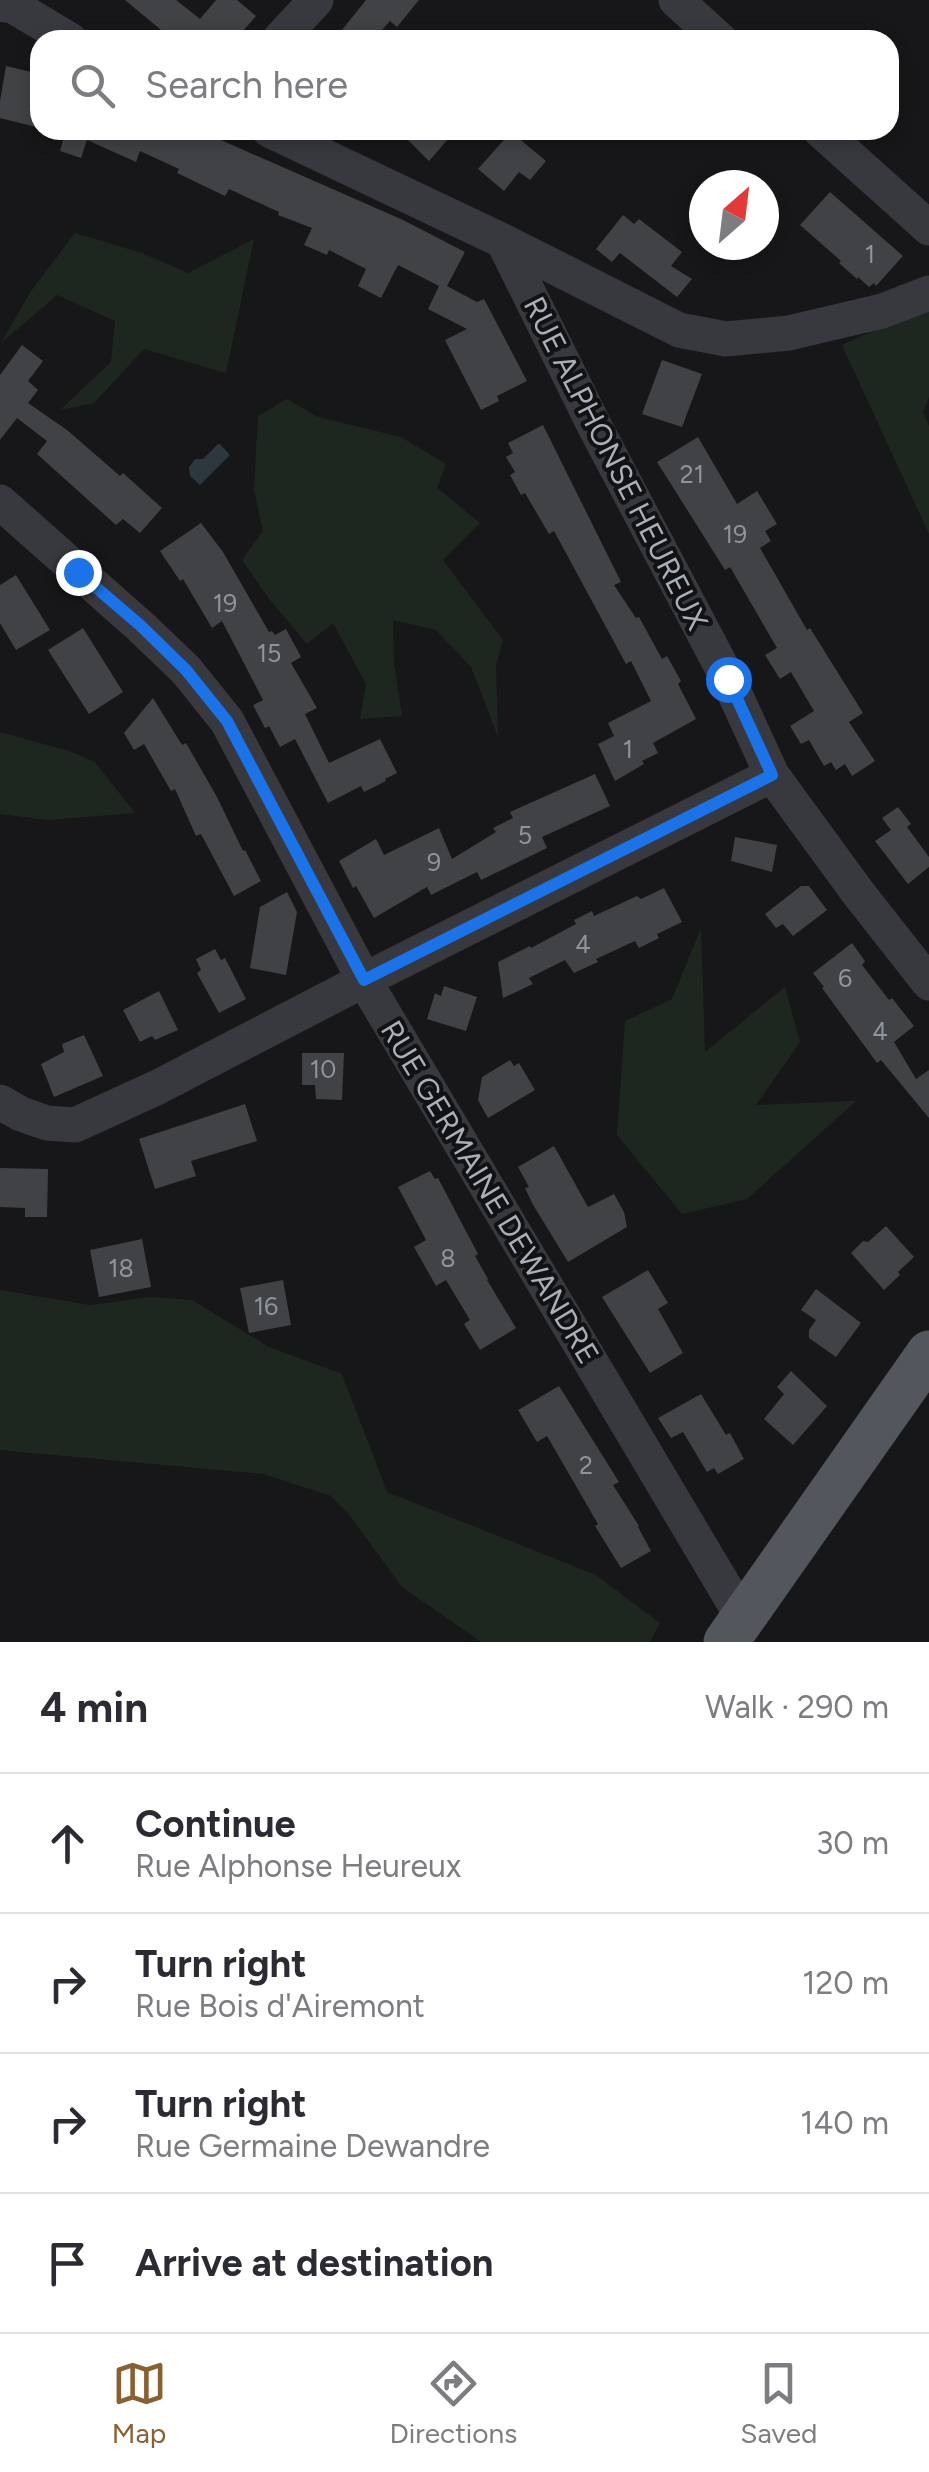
<!DOCTYPE html>
<html lang="en">
<head>
<meta charset="utf-8">
<style>
	:root { --surface:#fff; --page:#f2f2f3; --text:#2b2b33; --muted:#7c7c81; --line:#e1e1e2; --accent:#896130 }
	body { margin:0; font-family:Figtree,sans-serif; background:var(--page); color:var(--text) }
	.compass { position:absolute; left:689px; top:170px; width:90px; height:90px; border-radius:50%; background:var(--surface); box-shadow:0 5px 15px #0003; rotate:28deg }
	.stop { position:absolute; width:30px; height:30px; margin:-22px; border:8px solid #1a73e8; border-radius:50%; background:#fff }
	.stop.end { background:#1a73e8; border-color:#fff; box-shadow:0 2px 10px #0008 }
	.list { margin:0; padding:0; list-style:none }
	h2 { display:flex; justify-content:space-between; align-items:center; height:130px; margin:0; padding:0 40px; font-size:42px }
	h2 small { font-size:32px; font-weight:400; color:var(--muted) }
	.list li { display:grid; grid-template-columns:65px 1fr auto; gap:30px; align-items:center; box-sizing:border-box; height:140px; padding:0 40px; border-top:2px solid var(--line) }
	.list b { display:block; font-size:38px; white-space:nowrap }
	.list p { margin:0; font-size:32px; white-space:nowrap; color:var(--muted) }
	.list em { font-size:32px; font-style:normal; color:var(--muted) }
	.icon { flex:none; width:55px; height:55px; fill:none; stroke:currentColor; stroke-width:2; stroke-linecap:round; stroke-linejoin:round }
	.map { position:relative; flex:none; width:929px; height:1642px; overflow:hidden }
	.search { position:absolute; background:var(--surface); box-shadow:0 5px 15px #0003; left:30px; right:30px; top:30px; height:110px; display:flex; align-items:center; gap:25px; box-sizing:border-box; padding:0 35px; border-radius:30px; color:var(--muted); font-size:38px }
	.sheet { height:690px; background:var(--surface) }
	nav { display:flex; justify-content:space-around; align-items:center; box-sizing:border-box; height:140px; border-top:2px solid var(--line); background:var(--surface); font-size:28px; color:var(--muted) }
	nav a { display:grid; justify-items:center; gap:5px }
	nav .on { color:var(--accent) }
	.map>svg:first-child { display:block }
	.green { fill:#1e271f }
	.water { fill:#2c373e }
	.building { fill:#414246 }
	.lines { fill:none; stroke-linecap:round; stroke-linejoin:round }
	.minor { stroke:#37393e; stroke-width:35 }
	.major { stroke:#53565d; stroke-width:45 }
	.route { stroke:#1a73e8; stroke-width:12 }
	.labels { text-anchor:middle; dominant-baseline:central; stroke-width:8; stroke-linejoin:round; paint-order:stroke }
	.number-label { font-size:25px; fill:#8e949c }
	.street-label { font-size:30px; fill:#a8afb9; stroke:#121214 }
</style>
</head>
<body>
<div class="map">
<svg width="929" height="1642" viewBox="0 0 929 1642">
	<rect width="100%" height="100%" fill="#171719"/>
	<path class="green" d="M75,233L142,253L188,273L254,239L226,373L144,349L94,403L60,410L111,362L115,321L57,295L1,343L31,291Z
		M929,305V397L923,412L929,426V534L842,345Z
		M287,399L318,417L401,437L446,464L437,488L480,523L443,560L503,640L496,665L498,737L471,667L436,630L393,620L394,663L402,716L360,719L366,684L333,623L307,644L270,600L242,560L263,531L254,490L258,416Z
		M0,732L69,751L95,762L135,813L48,820L0,814Z
		M701,928L705,1052L785,987L800,1042L756,1105L856,1101L747,1199L682,1214L617,1135L625,1021L672,999Z
		M0,1290L90,1305L150,1297L192,1300L269,1347L342,1374L387,1492L596,1575L660,1623L650,1642H481L402,1587L351,1517L331,1496L264,1474L0,1450Z"/>
	<path class="water" d="M218,444H220L230,455L200,485L190,476L189,467L195,459H203Z"/>
	<path class="building" d="M125,0H176L200,19L216,0H237L256,16L235,40H173Z
		M366,0H419L397,27L390,21L373,40H334Z
		M6,66L40,74V128L0,118V101Z
		M66,130H198L403,220L465,252L447,286L477,302L484,299L527,381L497,396L499,401L481,410L445,340L467,329L428,309L439,286L398,265L381,298L358,286L366,269L329,250L327,255L304,245L312,228L278,215L279,212L229,189L225,196L177,173L179,169L140,151L136,162L87,140L81,158L60,151Z
		M398,130H456L429,161Z
		M511,132L546,161L530,180L519,172L504,191L478,169Z
		M830,192L903,256L876,286L874,283L869,287L858,277L857,279L839,263L841,261L800,225Z
		M623,215L634,224L639,219L682,252L671,266L692,279L677,297L620,253L612,262L596,249Z
		M22,345L43,361L28,381L38,390L28,403L67,430L120,476L123,473L162,508L140,533L123,519L116,525L37,454L47,441L17,418L0,440V375Z
		M662,360L702,374L682,427L642,414Z
		M543,425L621,582L614,585L636,618L639,617L662,659L667,656L681,681L678,684L696,719L653,743L658,753L642,761L644,764L615,781L598,744L614,736L608,723L651,701L631,661L626,664L554,531L549,534L525,493L521,495L510,475L515,472L506,457L513,453L508,443Z
		M698,437L737,504L757,491L777,524L765,531L771,541L760,548L807,630L810,628L863,713L849,722L875,761L852,776L845,764L836,770L831,762L824,766L809,740L801,744L790,726L814,711L791,672L780,679L765,655L777,648L730,567L725,570L657,462Z
		M201,523L223,552L269,632L272,631L275,635L286,629L301,657L291,663L317,708L305,714L329,763L380,739L397,773L385,779L386,781L364,792L361,786L328,803L295,739L280,747L269,726L265,728L253,705L263,700L222,621L212,628L183,579L180,581L160,551Z
		M16,575L50,630L16,650L0,623V585Z
		M83,628L123,692L89,714L48,650Z
		M153,698L182,745L186,743L217,797L243,851L245,850L261,881L234,896L201,834L196,836L175,789L171,791L144,744L134,750L124,733Z
		M595,774L610,806L542,837L547,848L481,880L477,872L431,895L427,887L374,918L356,886L353,888L339,861L376,839L384,855L439,828L452,859L496,832L493,828L513,818L510,812Z
		M898,807L911,824L907,827L929,857V867L908,884L875,841L891,830L882,818Z
		M735,837L777,845L772,872L731,861Z
		M801,886H809L827,910L793,936L783,924L776,928L765,914Z
		M664,888L682,922L657,934L659,938L639,948L635,941L596,959L598,962L574,973L565,960L529,978L533,984L503,998L498,962L530,946L531,948L576,924L574,920L592,911L594,916L637,896L641,899Z
		M287,892L297,912L286,975L250,968L260,907Z
		M852,943L865,961L862,965L889,1000L892,998L914,1026L894,1042L916,1079L929,1070V1118L881,1060L877,1063L822,988L824,987L813,973Z
		M215,949L221,960L225,958L246,999L219,1013L197,973L201,970L196,959Z
		M444,986L477,997L466,1031L427,1019L435,993L441,996Z
		M159,991L178,1030L155,1040L152,1036L140,1042L123,1010Z
		M84,1035L103,1076L54,1097L41,1064L64,1052L62,1044Z
		M302,1053H344L342,1100L316,1099L315,1085H302Z
		M510,1060L514,1066L519,1063L535,1090L488,1118L478,1100L482,1077Z
		M245,1104L257,1141L191,1161L196,1176L155,1189L139,1139Z
		M554,1146L588,1207L614,1194L624,1212L627,1227L568,1262L532,1203L525,1188L529,1187L518,1167Z
		M0,1168L48,1169L47,1217H25V1208L0,1207Z
		M430,1171L435,1179L438,1178L478,1254L475,1256L488,1279L487,1280L516,1328L480,1350L464,1324L470,1320L446,1280L436,1286L414,1247L426,1240L398,1187Z
		M886,1226L914,1257L898,1272L900,1275L884,1290L851,1253L863,1241L868,1242Z
		M142,1239L151,1287L99,1297L90,1250Z
		M648,1270L668,1303L658,1309L683,1353L650,1373L602,1297Z
		M283,1280L291,1325L249,1333L240,1288Z
		M816,1289L861,1323L836,1357L809,1338V1330L816,1320L801,1310Z
		M791,1371L827,1406L793,1445L764,1419L784,1394L777,1387Z
		M559,1386L619,1482L613,1485L639,1526L638,1527L651,1551L621,1568L595,1526L598,1524L547,1436L537,1442L518,1410Z
		M701,1394L726,1435L730,1433L744,1459L718,1474L714,1468L707,1472L683,1432L671,1438L658,1418Z"/>
	<g class="lines">
		<path class="minor" d="M676,0L720,40
			M0,4L13,6L70,40
			M279,40L316,0
			M269,130L503,241L679,330L726,339L789,333L882,311L929,293
			M820,130L929,228
			M503,241L594,425L728,679L772,775L859,894L929,983
			M0,502L141,627L186,670L227,721L364,980L743,1618
			M0,1102L21,1114L47,1123L75,1125L158,1087L364,980L772,775"/>
		<path class="major" d="M726,1642L929,1353"/>
	</g>
	<g class="lines">
		<path class="route" d="M78,572L141,626L186,670L227,721L364,980L772,775L728,679"/>
	</g>
	<g class="labels">
		<g class="number-label">
			<text x="870" y="254">1</text>
			<text x="692" y="474">21</text>
			<text x="735" y="534">19</text>
			<text x="225" y="603">19</text>
			<text x="269" y="653">15</text>
			<text x="628" y="749">1</text>
			<text x="525" y="835">5</text>
			<text x="434" y="862">9</text>
			<text x="583" y="944">4</text>
			<text x="845" y="978">6</text>
			<text x="880" y="1031">4</text>
			<text x="323" y="1069">10</text>
			<text x="448" y="1258">8</text>
			<text x="121" y="1268">18</text>
			<text x="266" y="1306">16</text>
			<text x="586" y="1465">2</text>
		</g>
		<g class="street-label">
			<text transform="translate(616 463) rotate(63)">RUE ALPHONSE HEUREUX</text>
			<text transform="translate(490 1192) rotate(59)">RUE GERMAINE DEWANDRE</text>
		</g>
	</g>
</svg>
<svg class="compass" viewBox="-18 -18 36 36"><path d="M0-13l5 13h-10z" fill="#e53935"/><path d="M0 13l5-13h-10z" fill="#7c7c81"/></svg>
<div class="stop" style="left:728px;top:679px"></div>
<div class="stop end" style="left:78px;top:572px"></div>
<div class="search"><svg class="icon" aria-label="search" viewBox="0 0 24 24"><circle cx="10" cy="10" r="6"/><path d="M15 15l6 6"/></svg>Search here</div>
</div>
<section class="sheet">
<h2>4 min<small>Walk · 290 m</small></h2>
<ul class="list">
<li><svg class="icon" aria-label="ahead" viewBox="0 0 24 24"><path d="M12 20V5M6 11l6-6 6 6"/></svg><div><b>Continue</b><p>Rue Alphonse Heureux</p></div><em>30 m</em></li>
<li><svg class="icon" aria-label="right" viewBox="0 0 24 24"><path d="M7 20v-9h11M14 6l5 5-5 5"/></svg><div><b>Turn right</b><p>Rue Bois d'Airemont</p></div><em>120 m</em></li>
<li><svg class="icon" aria-label="right" viewBox="0 0 24 24"><path d="M7 20v-9h11M14 6l5 5-5 5"/></svg><div><b>Turn right</b><p>Rue Germaine Dewandre</p></div><em>140 m</em></li>
<li><svg class="icon" aria-label="arrive" viewBox="0 0 24 24"><path d="M6 21V4h12l-3 4 3 4H6"/></svg><div><b>Arrive at destination</b></div></li>
</ul>
</section>
<nav>
<a class="on"><svg class="icon" aria-label="map" viewBox="0 0 24 24"><path d="M3 6l6-2 6 2 6-2v14l-6 2-6-2-6 2zM9 4v14M15 6v14"/></svg>Map</a>
<a><svg class="icon" aria-label="directions" viewBox="0 0 24 24"><path d="M12 3l9 9-9 9-9-9zM9 14v-3h6M13 9l2 2-2 2"/></svg>Directions</a>
<a><svg class="icon" aria-label="saved" viewBox="0 0 24 24"><path d="M7 4h10v16l-5-4-5 4z"/></svg>Saved</a>
</nav>
</body>
</html>
